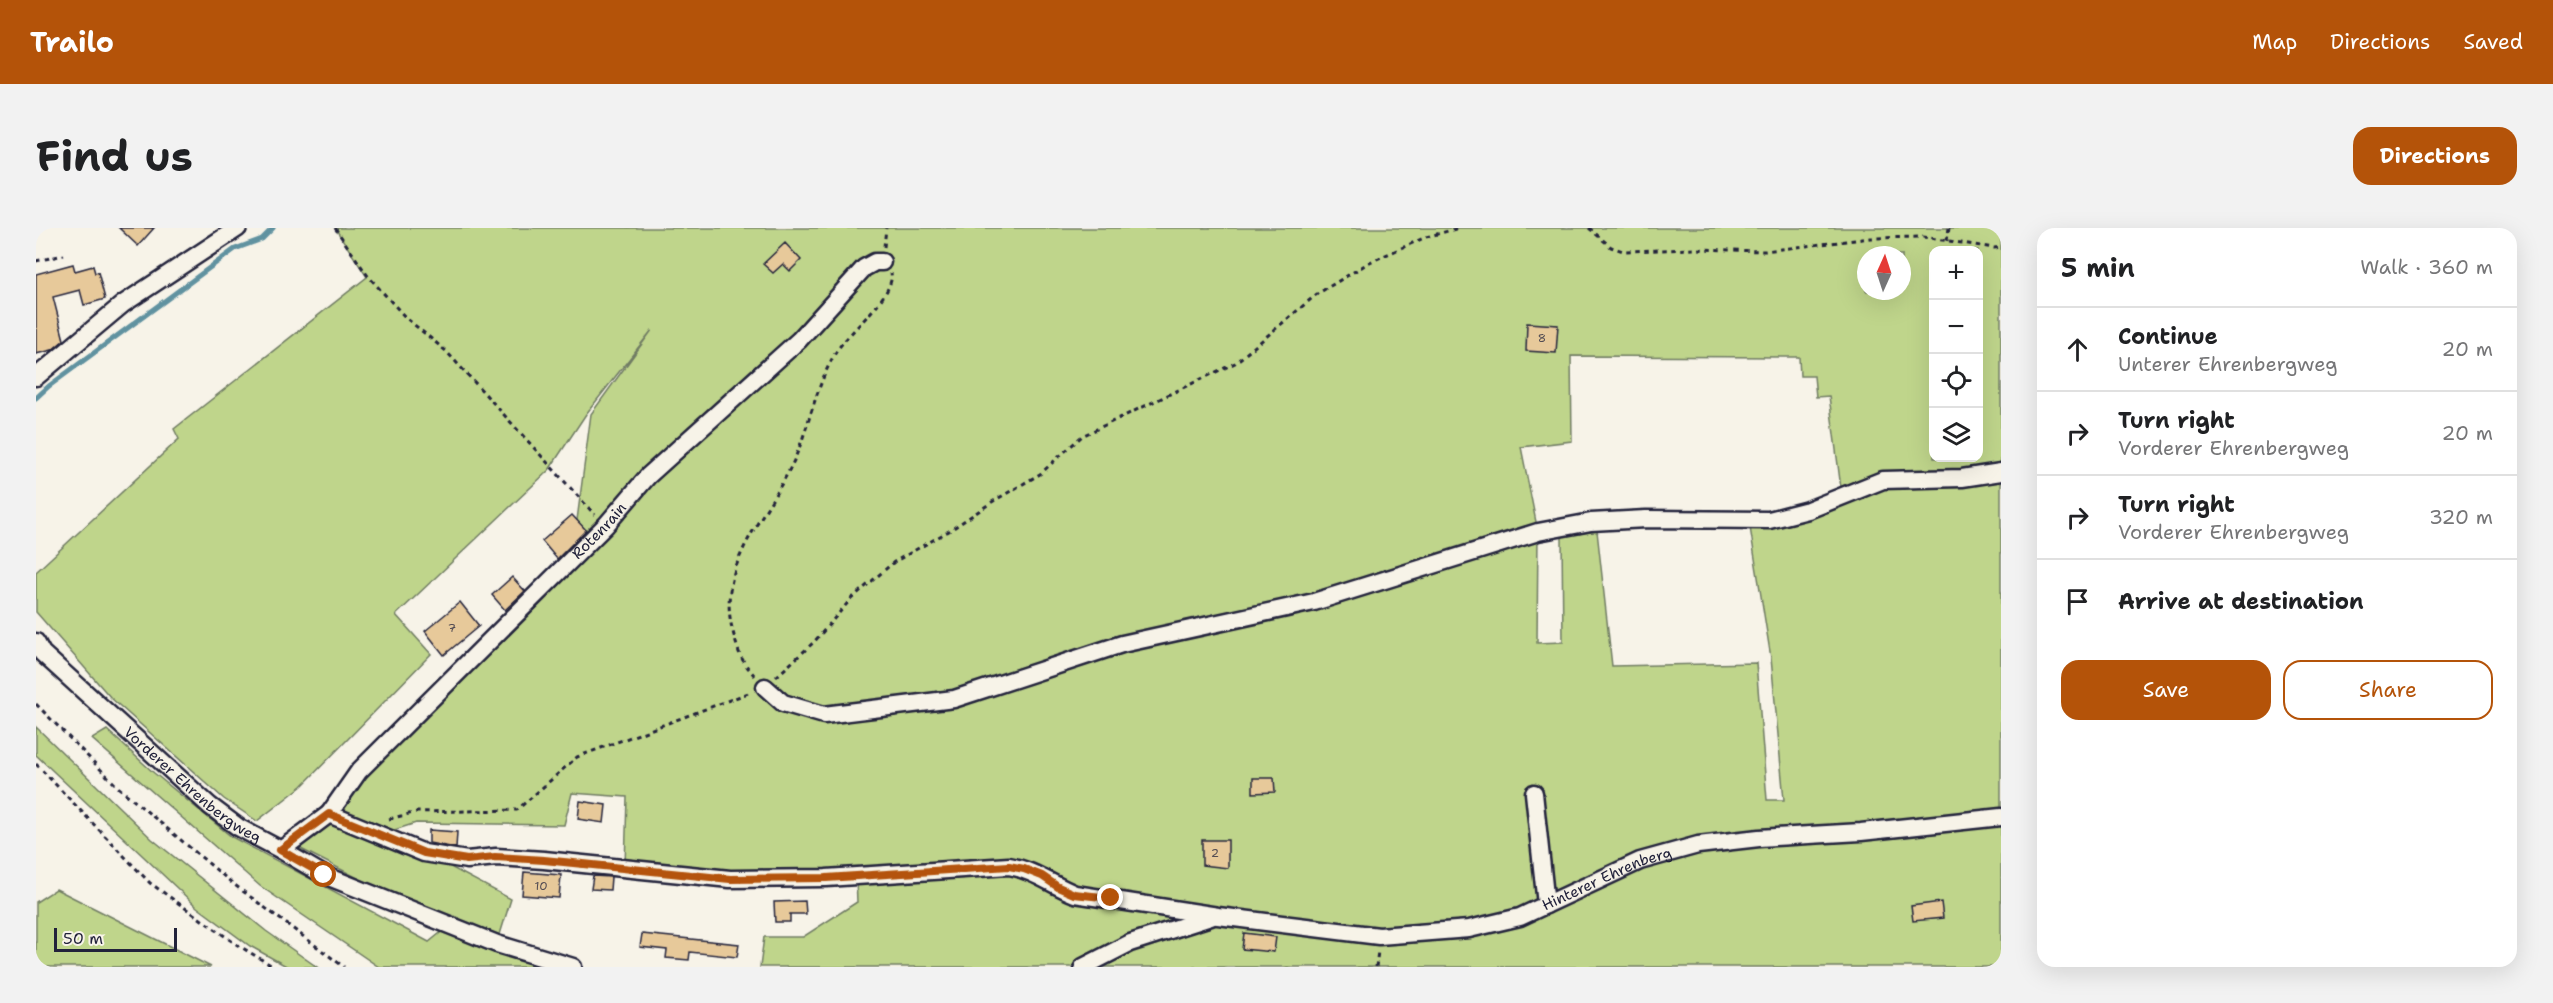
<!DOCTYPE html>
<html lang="en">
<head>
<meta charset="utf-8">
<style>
	:root { --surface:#fff; --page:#f2f2f2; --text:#202124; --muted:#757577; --line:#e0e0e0; --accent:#b45309 }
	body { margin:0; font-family:"Shantell Sans",sans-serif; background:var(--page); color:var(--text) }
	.controls { position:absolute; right:18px; top:18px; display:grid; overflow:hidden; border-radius:12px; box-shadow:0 6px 24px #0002 }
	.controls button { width:54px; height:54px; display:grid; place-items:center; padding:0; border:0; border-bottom:2px solid var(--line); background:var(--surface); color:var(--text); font:30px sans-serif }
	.compass { position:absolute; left:1821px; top:18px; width:54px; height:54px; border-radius:50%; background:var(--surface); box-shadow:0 6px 24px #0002; rotate:3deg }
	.scale { position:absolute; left:18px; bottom:15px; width:123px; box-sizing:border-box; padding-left:6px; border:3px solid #22223b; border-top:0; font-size:16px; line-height:21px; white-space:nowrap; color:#22223b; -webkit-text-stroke:4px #f7f3e8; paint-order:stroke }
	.stop { position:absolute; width:18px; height:18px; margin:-14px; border:4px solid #b45309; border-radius:50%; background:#fff }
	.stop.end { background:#b45309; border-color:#fff; box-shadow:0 2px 6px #0008 }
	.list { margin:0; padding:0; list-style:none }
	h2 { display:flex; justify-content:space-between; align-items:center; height:78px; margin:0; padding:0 24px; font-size:26px }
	h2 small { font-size:20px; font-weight:400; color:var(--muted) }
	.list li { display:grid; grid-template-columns:39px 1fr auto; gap:18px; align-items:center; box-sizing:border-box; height:84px; padding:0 24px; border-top:2px solid var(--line) }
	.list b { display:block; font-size:22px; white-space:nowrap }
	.list p { margin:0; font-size:20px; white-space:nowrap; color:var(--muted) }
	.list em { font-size:20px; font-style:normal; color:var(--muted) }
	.actions { display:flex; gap:12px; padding:18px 24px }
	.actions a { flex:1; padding:14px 0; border:2px solid var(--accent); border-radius:18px; text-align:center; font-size:21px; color:var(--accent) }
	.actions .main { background:var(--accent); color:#fff }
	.icon { flex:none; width:33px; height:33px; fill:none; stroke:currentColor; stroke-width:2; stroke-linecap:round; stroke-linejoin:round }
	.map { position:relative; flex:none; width:1965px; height:739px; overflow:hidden; border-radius:18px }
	header { display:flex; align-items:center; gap:36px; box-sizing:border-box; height:84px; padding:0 30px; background:var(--accent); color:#fff }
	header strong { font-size:28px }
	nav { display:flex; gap:33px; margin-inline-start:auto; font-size:21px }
	.intro { display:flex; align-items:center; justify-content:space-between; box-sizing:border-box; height:144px; padding:0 36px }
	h1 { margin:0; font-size:42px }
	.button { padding:15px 27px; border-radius:18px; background:var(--accent); color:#fff; font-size:21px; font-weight:700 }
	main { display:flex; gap:36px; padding:0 36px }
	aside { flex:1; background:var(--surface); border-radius:18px; box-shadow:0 6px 24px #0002 }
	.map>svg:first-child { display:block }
	.green { fill:#bfd58b; stroke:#707c63; stroke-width:1.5; fill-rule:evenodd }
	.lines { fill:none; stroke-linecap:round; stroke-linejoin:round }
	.stream { stroke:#6192a0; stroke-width:5 }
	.building { fill:#e7c99a; stroke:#22223b; stroke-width:1.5 }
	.minor-casing { stroke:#22223b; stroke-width:21 }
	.path { stroke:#22223b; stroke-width:3; stroke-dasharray:4.5 4.5; stroke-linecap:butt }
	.minor { stroke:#f7f3e8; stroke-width:16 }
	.route { stroke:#b45309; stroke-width:8 }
	.labels { text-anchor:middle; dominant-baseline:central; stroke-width:4.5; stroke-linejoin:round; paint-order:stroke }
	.number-label { font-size:12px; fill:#534c53 }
	.street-label { font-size:15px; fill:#22223b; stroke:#f7f3e8 }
</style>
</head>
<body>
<header>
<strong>Trailo</strong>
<nav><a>Map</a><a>Directions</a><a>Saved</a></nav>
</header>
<div class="intro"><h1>Find us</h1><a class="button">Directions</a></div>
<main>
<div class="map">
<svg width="1965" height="739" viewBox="0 0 1965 739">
	<rect width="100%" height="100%" fill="#f7f3e8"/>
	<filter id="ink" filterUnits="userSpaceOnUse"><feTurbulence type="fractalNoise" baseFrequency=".0167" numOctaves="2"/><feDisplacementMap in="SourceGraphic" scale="12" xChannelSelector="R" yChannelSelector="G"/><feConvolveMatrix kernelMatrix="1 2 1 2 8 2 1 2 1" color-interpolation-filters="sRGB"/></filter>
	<g filter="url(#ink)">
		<path class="green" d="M299,0H1965V739H724L728,709H767L821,674L820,650L694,651L589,639L591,569L536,565L528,597L380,595L349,605L293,586L536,330L555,186L616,102L550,186L513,242L360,387L395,426L266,558L221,593L188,571L75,470L0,384V344L143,211L138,201L331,49ZM1898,22H1942V230H1898ZM1830,27H1866V63H1830ZM1535,128L1763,129L1764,148H1778L1780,169L1793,168L1806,268L1713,293L1735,430L1748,572H1731L1720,435L1576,438L1561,303L1526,308L1527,414L1501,415L1502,304L1485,219L1536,213Z
			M0,499L116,611L230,703L281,739H252L214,718L161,679L0,527Z
			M71,502L118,545L196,609L393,714L414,697L263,620L290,593L388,625L475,671L461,716L537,739H343L224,658L56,511Z
			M20,661L161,732L175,739H0V674Z"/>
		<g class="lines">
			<path class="stream" d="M0,170L13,158L199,21L226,11L237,0"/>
		</g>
		<path class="building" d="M83,0H118L102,18Z
			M749,15L765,32L754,43L747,36L737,45L727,36Z
			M37,36L39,43L57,38L59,45L62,44L69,71L48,77L44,62L17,69L28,112L16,122L0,126V46Z
			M1491,95L1522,97L1520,125L1490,123Z
			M536,287L550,302L521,331L506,313Z
			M476,349L489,363L469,382L456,367Z
			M424,374L443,398L408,427L389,403Z
			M1217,550H1238L1239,564L1217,565Z
			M544,573L570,577L568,595L542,591Z
			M393,602L421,604L420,620L393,615Z
			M1166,612H1192V640L1166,637Z
			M488,644L525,647L523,670L486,667Z
			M557,648L575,649L574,662L555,661Z
			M769,673L770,686H754V694H739L738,674Z
			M1905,674L1907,690L1877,693L1875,678Z
			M1208,705L1240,709L1238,724L1206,721Z
			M606,706L703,716L701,729L654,724L653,732L630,730L631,722L604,719Z"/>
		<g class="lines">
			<defs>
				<g id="minor">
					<path d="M0,149L87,76L202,0"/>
					<path id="s1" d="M0,414L6,425L174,578L202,599L245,622L293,586L388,625L431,632L460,629L508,632L694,651L790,650L973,638C998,642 1016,657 1039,666L1182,688L1343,708L1433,701L1484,689L1604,633L1662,617L1723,610L1825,604L1965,589"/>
					<path d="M729,459L747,475L788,487L918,471L1086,416L1278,374L1502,304L1555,294L1610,291L1733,292L1772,282L1847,252L1926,250L1965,244"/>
					<path d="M1498,565L1510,677"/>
					<path id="s2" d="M293,586L323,543L570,297L612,248L763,112L828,40L839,34H846"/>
					<path d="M245,622L288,647L461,716L537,739"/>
					<path d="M1047,739L1094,715L1175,689"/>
				</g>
			</defs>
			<use href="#minor" class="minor-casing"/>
			<path class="path" d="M299,0L332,48L370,90L410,123L559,287
				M1553,0L1575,19L1587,23L1659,21L1729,23L1835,10L1887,9L1958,20L1965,19
				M1911,13L1913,0
				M848,19L850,0
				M0,33L28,27
				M719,448C704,431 703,426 697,404C678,336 734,287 759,230C774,196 780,157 800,124C812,104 860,67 855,45
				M740,449L778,414L815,371L858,334L913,303L956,274L1004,246L1046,208L1199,135L1281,66L1334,34L1390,9L1423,0
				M0,476L83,560L196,655L308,739
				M0,536L114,655L200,716L238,739
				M353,591L381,584L481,582L541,529L715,464
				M1340,739L1342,723"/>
			<use href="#minor" class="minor"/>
		</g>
	</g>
	<g class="lines" filter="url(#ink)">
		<path class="route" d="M288,647L244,622L293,586L388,625L431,632L459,629L508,632L694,651L790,650L973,638L988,641L1006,648L1022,659L1038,666L1075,670"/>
	</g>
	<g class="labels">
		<g class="number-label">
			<text x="1506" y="110">8</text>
			<text x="416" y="400">7</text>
			<text x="1179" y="625">2</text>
			<text x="505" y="658">10</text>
		</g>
		<g class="street-label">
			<text stroke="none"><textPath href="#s2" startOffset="392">Rotenrain</textPath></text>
			<text stroke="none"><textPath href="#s1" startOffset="213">Vorderer Ehrenbergweg</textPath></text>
			<text stroke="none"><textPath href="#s1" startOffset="1690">Hinterer Ehrenberg</textPath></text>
		</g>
	</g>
</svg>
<div class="controls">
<button>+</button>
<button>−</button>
<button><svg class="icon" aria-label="locate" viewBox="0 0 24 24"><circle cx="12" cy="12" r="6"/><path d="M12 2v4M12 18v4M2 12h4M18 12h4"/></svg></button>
<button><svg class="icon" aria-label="layers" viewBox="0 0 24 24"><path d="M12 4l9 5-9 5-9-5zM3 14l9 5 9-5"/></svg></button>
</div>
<svg class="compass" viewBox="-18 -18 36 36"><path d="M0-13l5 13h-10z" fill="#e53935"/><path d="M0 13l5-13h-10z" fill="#757577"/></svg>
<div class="scale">50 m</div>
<div class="stop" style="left:288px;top:647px"></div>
<div class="stop end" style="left:1075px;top:670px"></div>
</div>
<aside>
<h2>5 min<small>Walk · 360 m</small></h2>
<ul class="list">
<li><svg class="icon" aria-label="ahead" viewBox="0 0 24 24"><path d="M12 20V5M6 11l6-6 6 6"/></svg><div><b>Continue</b><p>Unterer Ehrenbergweg</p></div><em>20 m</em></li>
<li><svg class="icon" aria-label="right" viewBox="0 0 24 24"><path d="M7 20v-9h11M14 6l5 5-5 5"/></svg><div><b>Turn right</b><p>Vorderer Ehrenbergweg</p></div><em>20 m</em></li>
<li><svg class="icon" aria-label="right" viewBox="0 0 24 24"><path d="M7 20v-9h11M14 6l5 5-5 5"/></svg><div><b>Turn right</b><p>Vorderer Ehrenbergweg</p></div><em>320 m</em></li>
<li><svg class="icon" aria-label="arrive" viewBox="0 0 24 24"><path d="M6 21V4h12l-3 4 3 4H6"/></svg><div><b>Arrive at destination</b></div></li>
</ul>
<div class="actions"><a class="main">Save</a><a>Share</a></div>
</aside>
</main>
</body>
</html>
